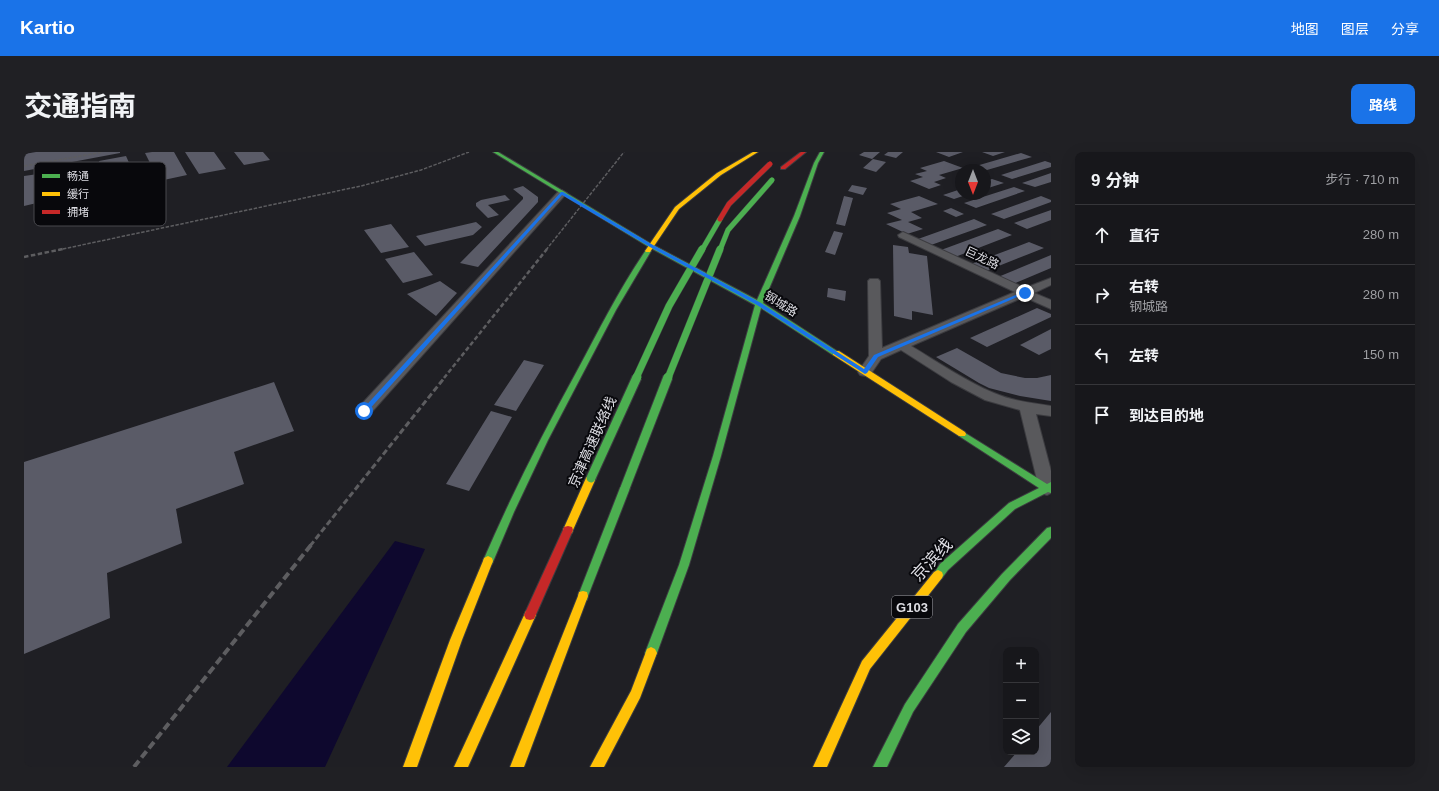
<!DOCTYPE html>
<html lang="zh">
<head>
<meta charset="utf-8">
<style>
	:root { --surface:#17171b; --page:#202024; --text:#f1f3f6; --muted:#9e9fa3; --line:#36363a; --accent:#1a73e8 }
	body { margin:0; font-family:Arial,"Noto Sans SC",sans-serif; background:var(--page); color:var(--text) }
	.controls { position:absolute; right:12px; bottom:12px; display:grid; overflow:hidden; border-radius:8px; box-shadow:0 4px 16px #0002 }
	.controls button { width:36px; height:36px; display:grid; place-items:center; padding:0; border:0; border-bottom:1px solid var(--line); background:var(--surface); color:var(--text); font:20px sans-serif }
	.compass { position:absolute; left:931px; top:12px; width:36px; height:36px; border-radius:50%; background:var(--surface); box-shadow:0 4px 16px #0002; rotate:180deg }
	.stop { position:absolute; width:12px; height:12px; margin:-9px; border:3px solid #1a73e8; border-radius:50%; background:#fff }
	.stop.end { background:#1a73e8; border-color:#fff; box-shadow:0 1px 4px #0008 }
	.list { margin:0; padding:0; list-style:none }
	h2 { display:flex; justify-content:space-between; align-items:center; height:52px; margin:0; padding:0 16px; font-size:17px }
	h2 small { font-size:13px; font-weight:400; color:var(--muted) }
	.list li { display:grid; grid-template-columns:26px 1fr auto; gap:12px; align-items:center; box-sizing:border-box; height:60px; padding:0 16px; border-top:1px solid var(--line) }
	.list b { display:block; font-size:15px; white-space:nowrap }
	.list p { margin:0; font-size:13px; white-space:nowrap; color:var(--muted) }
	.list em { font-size:13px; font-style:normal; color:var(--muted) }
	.icon { flex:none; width:22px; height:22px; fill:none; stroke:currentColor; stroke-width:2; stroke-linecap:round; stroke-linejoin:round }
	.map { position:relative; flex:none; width:1027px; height:615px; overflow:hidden; border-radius:8px }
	header { display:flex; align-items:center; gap:24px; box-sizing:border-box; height:56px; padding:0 20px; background:var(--accent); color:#fff }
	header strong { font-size:19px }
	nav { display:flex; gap:22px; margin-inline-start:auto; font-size:14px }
	.intro { display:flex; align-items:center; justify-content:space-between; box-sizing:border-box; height:96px; padding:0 24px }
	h1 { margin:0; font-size:28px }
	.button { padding:10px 18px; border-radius:8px; background:var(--accent); color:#fff; font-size:14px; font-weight:700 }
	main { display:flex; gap:24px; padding:0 24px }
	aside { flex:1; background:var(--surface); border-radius:8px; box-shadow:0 4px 16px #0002 }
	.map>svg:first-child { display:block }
	.water { fill:#0e082e }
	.building { fill:#5a5b67 }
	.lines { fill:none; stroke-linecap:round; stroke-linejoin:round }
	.street-casing { stroke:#3c3c40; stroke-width:2 }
	.fast-casing { stroke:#3c3c40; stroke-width:2 }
	.slow-casing { stroke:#3c3c40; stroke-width:2 }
	.jam-casing { stroke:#3c3c40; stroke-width:2 }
	.street { fill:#59595c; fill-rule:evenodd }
	.fast { fill:#4caf50; fill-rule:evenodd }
	.slow { fill:#ffc107; fill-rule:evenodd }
	.jam { fill:#c62828; fill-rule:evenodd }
	.rail-far3 { stroke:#5d5d60; stroke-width:1.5; stroke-dasharray:3.5 1.5; stroke-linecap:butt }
	.rail-far2 { stroke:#5d5d60; stroke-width:2.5; stroke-dasharray:4.5 2.5; stroke-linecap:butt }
	.rail-far1 { stroke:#5d5d60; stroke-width:3; stroke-dasharray:6 3; stroke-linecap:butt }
	.rail { stroke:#5d5d60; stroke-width:4; stroke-dasharray:8 4; stroke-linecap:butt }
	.fast-bridge-far2-casing { stroke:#3c3c40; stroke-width:6; stroke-linecap:butt }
	.fast-bridge-far1-casing { stroke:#3c3c40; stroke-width:8; stroke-linecap:butt }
	.fast-bridge-casing { stroke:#3c3c40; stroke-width:11; stroke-linecap:butt }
	.jam-bridge-casing { stroke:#3c3c40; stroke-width:6; stroke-linecap:butt }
	.fast-bridge-far2 { stroke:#4caf50; stroke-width:5 }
	.fast-bridge-far1 { stroke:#4caf50; stroke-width:7 }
	.fast-bridge { stroke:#4caf50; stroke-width:9 }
	.jam-bridge { stroke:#c62828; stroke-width:5 }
	.route { fill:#1a73e8 }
	.labels { text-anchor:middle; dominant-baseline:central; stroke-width:4; stroke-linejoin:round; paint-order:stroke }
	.far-street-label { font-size:12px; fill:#dedee4; stroke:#08080c }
	.shield { fill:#08080c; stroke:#9e9ea3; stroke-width:1 }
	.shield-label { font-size:13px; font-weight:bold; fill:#dedee4 }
	.street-label { font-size:14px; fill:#dedee4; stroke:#08080c }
	.near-street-label { font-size:17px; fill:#dedee4; stroke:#08080c }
	.key { fill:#08080c; stroke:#48484d; stroke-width:1 }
	.key-label { font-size:11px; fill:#dedee4 }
</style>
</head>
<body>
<header>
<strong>Kartio</strong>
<nav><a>地图</a><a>图层</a><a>分享</a></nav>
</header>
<div class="intro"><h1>交通指南</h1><a class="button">路线</a></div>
<main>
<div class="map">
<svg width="1027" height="615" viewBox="0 0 1027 615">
	<rect width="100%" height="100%" fill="#1f1f24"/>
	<path class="water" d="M371,389L401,397L301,615H203Z"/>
	<path class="building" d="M12,0H96V1L0,19V2Z
		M128,0H150L163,23L135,29L121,1Z
		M161,0H190L202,17L175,22Z
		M210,0H239L246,8L220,13Z
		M840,0H856L848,7L835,3Z
		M864,0H879L872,6L860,3Z
		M912,0H939L925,5Z
		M958,0H981L969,4Z
		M997,1L1008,5L963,18L952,14Z
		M102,4L115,33L85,40L75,9Z
		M849,7L862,10L852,20L839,16Z
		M920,9L939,16L915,23L922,26L910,30L917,33L905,37L886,29L899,25L891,22L903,19L896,16Z
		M1021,9L1027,11V15L988,27L977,23Z
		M1027,21V30L1011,35L998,31Z
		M14,22L17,50L0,54V24Z
		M968,27L980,31L961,37V29Z
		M828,33L843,36L839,43L824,39Z
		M499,34L514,45V50L454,115L436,111L499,47V45L489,37Z
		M990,35L1001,39L952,56L940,51Z
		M937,37V42H945L930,47L919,43Z
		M481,43L486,48L464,53L475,63L464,66L452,54V51L457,48Z
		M820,44L829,46L821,74L812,72Z
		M895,44L914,52L887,60L898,66L884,70L899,77L883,82L862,72L878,68L863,61L877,57L866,52Z
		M1017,44L1027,48V50L980,67L967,62Z
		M927,56L940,62L932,65L919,59Z
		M1027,58V68L1003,77L990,71Z
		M950,67L963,73L907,93L894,87Z
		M452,70L458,75L449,83L401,94L392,84Z
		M367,72L385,95L357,101L340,78Z
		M974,77L988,83L931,105L917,98Z
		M810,79L819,81L811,103L801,100Z
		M1005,90L1020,96L962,119L947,112Z
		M869,93L884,95L885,101L903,104L909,163L888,159V168L870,164Z
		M390,100L409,123L379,131L361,107Z
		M1027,103V116L989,132L974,125Z
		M416,129L433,141L412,164L383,142Z
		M804,136L822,139L821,149L803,145Z
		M1013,156L1027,162V165L963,195L946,186Z
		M1027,177V197L1015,203L996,193Z
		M933,196L977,221L1001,226H1013L1027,223V249L996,244L965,236L955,231L912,205Z
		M500,208L520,213L492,259L470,253Z
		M250,230L270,279L210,300L220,332L152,357L158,391L83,421L86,466L0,502V310Z
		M467,259L488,265L445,339L422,332Z
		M1027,560V615H980L993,600H1012V578Z"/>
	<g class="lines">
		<defs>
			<path id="street" d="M538,38L543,41L541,43L345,263L340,264L335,263L333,259L335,255L535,39Z
				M879,80L1001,136L1027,126V133L1010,141L1027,148V157L1000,145L887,194C914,210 941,229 970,241C988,249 1008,251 1027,254V264L1012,262L1027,319V341L1023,343L1017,341L1015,336L996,258L961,248L927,230L877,198L857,207L846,223L841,224L836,223L834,220L845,204L844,129L846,127H854L856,129L858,196L991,140L875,85L874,83Z"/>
			<path id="fast" d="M469,0H474L629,93L733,148L770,64L790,11L796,0H800L794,11L776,64L739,151L816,201L815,203H809L737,156L697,304L665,413L633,501L631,505L627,507L623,505L621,501L655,413L689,304L731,153L625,95Z
				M622,98L627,99L592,158L524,288L490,360L468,412L464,414L460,412L459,409C487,344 519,281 553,219C575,178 596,136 622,98Z
				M938,279L1023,332L1027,330V341L1024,340L991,357L924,418L918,426L914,428L910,426L909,423L916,412L985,351L1015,336L935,284L934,282L935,280Z
				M601,332L604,333L606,336L564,444L563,448L559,449L555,448L554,444L596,336L598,333Z
				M1027,375V386L986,428L942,480L889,560L863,615H849L881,552L934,472L978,422L1023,376Z"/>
			<path id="slow" d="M729,0H734L697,23L655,57L626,100H622L621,99L651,55L693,21Z
				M809,199H815L941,280L942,282L941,284H935L809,203Z
				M567,322L570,323L572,326L549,378L548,381L544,382L540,381L539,378L562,326L564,323Z
				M464,404L468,406L469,409L438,488L393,615H379L426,488L459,409L460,406Z
				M914,418L918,420L919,423L918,426L846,517L803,615H789L838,509L910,420Z
				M559,439L563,440L564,444L500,615H486L554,444L555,440Z
				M506,458L510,459L512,463L444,615H430L502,459Z
				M627,495L631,497L633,501L616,546L580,615H566L607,539L623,497Z"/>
			<path id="jam" d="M777,0H782L761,17H757V15Z
				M544,374L548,375L549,378L510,467L506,468L502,467L500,463L502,459L539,378L540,375Z"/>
		</defs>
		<use href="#street" class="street-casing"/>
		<use href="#fast" class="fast-casing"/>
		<use href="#slow" class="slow-casing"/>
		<use href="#jam" class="jam-casing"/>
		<use href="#street" class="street"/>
		<use href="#fast" class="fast"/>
		<use href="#slow" class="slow"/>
		<use href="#jam" class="jam"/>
		<path class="rail-far3" d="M0,14L79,0
			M34,98L337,34L397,18L445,0
			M522,98L600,0"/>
		<path class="rail-far2" d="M0,105L39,97
			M420,226L523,97"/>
		<path class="rail-far1" d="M286,394L421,225"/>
		<path class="rail" d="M110,615L287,393"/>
		<defs>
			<path id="fast-bridge-far2" d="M678,98L696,67
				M696,98L704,78L748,28"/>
			<path id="fast-bridge-far1" d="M612,226L645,154L678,97
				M644,226L696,97"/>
			<path id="fast-bridge" d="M567,326L613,225
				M601,336L644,225"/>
			<path id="jam-bridge" d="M696,67L705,52L746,12"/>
		</defs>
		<use href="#fast-bridge-far2" class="fast-bridge-far2-casing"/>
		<use href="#fast-bridge-far1" class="fast-bridge-far1-casing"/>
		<use href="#fast-bridge" class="fast-bridge-casing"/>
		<use href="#jam-bridge" class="jam-bridge-casing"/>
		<use href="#fast-bridge-far2" class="fast-bridge-far2"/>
		<use href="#fast-bridge-far1" class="fast-bridge-far1"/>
		<use href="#fast-bridge" class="fast-bridge"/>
		<use href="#jam-bridge" class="jam-bridge"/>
	</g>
	<path class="route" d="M537,40H539L629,93L737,151L840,217L850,203L999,140L1003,141L854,205L843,221L841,222L733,153L626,95L538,43L342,261H338V258Z"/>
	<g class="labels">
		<g class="far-street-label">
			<text transform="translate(958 106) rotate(25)">巨龙路</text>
			<text transform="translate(757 152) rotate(32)">钢城路</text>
		</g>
		<rect class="shield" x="868" y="444" width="40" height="22" rx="3"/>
		<g class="shield-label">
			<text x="888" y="455">G103</text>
		</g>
		<g class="street-label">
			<text transform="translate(568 290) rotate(-66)">京津高速联络线</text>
		</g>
		<g class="near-street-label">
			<text transform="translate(908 408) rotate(-47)">京滨线</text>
		</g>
	</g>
	<rect x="10" y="10" width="132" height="64" rx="6" class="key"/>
	<rect x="18" y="22" width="18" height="4" fill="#4caf50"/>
	<rect x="18" y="40" width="18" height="4" fill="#ffc107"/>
	<rect x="18" y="58" width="18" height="4" fill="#c62828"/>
	<g class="key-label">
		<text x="43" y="28">畅通</text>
		<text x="43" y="46">缓行</text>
		<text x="43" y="64">拥堵</text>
	</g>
</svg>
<div class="controls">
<button>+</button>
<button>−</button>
<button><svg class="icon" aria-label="layers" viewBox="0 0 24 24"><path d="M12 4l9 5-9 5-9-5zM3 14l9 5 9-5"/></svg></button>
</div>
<svg class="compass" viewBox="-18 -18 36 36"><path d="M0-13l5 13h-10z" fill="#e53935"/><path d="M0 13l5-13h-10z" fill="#9e9fa3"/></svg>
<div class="stop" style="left:340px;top:259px"></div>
<div class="stop end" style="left:1001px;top:141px"></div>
</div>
<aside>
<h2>9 分钟<small>步行 · 710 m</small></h2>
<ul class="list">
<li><svg class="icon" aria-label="ahead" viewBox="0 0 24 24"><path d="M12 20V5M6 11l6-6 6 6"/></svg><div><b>直行</b></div><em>280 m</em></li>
<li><svg class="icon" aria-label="right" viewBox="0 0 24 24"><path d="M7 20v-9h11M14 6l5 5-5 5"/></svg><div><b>右转</b><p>钢城路</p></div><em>280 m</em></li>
<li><svg class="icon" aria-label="left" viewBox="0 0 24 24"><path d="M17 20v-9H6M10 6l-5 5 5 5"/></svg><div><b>左转</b></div><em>150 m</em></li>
<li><svg class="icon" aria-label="arrive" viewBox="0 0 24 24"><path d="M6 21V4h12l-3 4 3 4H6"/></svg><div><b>到达目的地</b></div></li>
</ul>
</aside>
</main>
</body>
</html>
